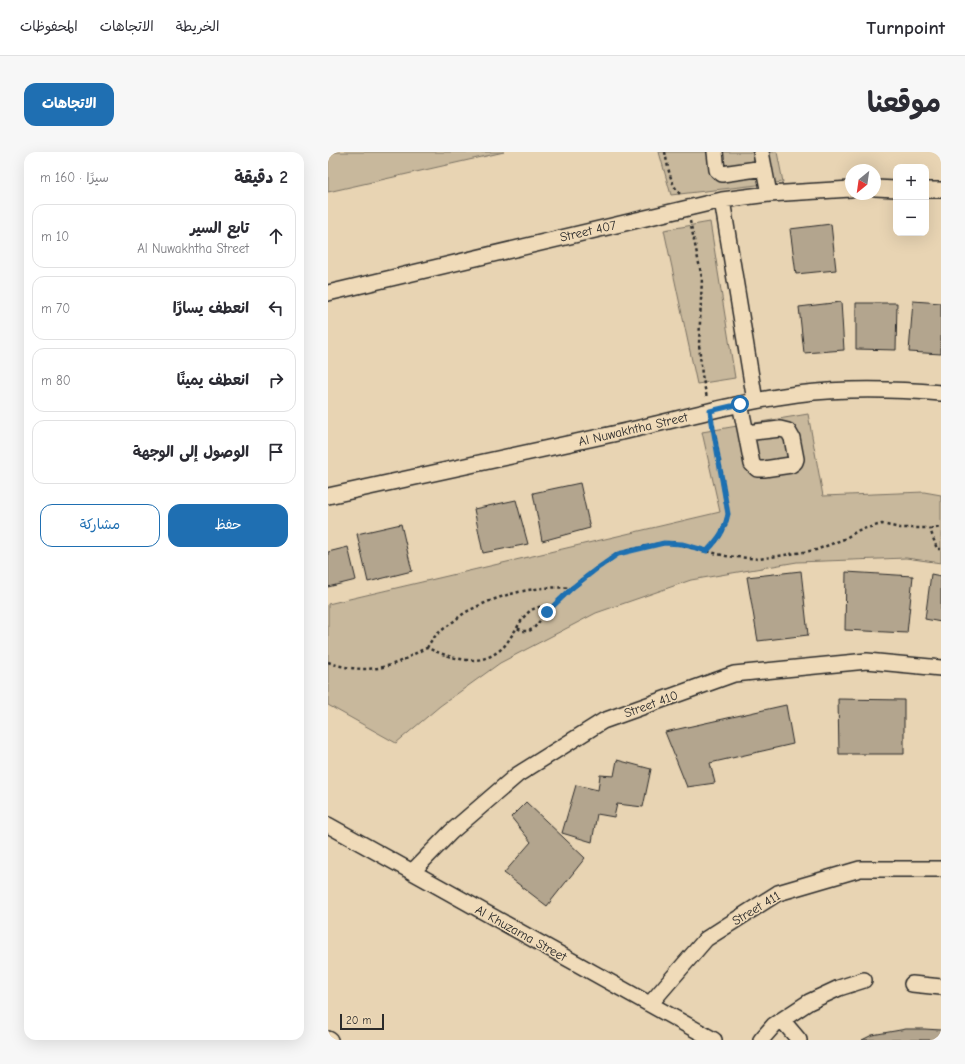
<!DOCTYPE html>
<html lang="ar">
<head>
<meta charset="utf-8">
<style>
	:root { --surface:#fff; --page:#f7f7f7; --text:#2b2b33; --muted:#7c7c81; --line:#e1e1e2; --accent:#1f6fb2 }
	body { margin:0; font-family:"Comic Neue","Playpen Sans Arabic",sans-serif; background:var(--page); color:var(--text); direction:rtl }
	.controls { position:absolute; right:12px; top:12px; display:grid; overflow:hidden; border-radius:8px; box-shadow:0 4px 16px #0002 }
	.controls button { width:36px; height:36px; display:grid; place-items:center; padding:0; border:0; border-bottom:1px solid var(--line); background:var(--surface); color:var(--text); font:20px sans-serif }
	.compass { position:absolute; left:517px; top:12px; width:36px; height:36px; border-radius:50%; background:var(--surface); box-shadow:0 4px 16px #0002; rotate:209deg }
	.scale { position:absolute; left:12px; bottom:10px; width:44px; box-sizing:border-box; padding-left:4px; border:2px solid #2b2b2b; border-top:0; font-size:11px; line-height:14px; white-space:nowrap; color:#2b2b2b; -webkit-text-stroke:3px #f0dbb9; paint-order:stroke }
	.stop { position:absolute; width:12px; height:12px; margin:-9px; border:3px solid #1f6fb2; border-radius:50%; background:#fff }
	.stop.end { background:#1f6fb2; border-color:#fff; box-shadow:0 1px 4px #0008 }
	.list { margin:0; padding:0; list-style:none }
	h2 { display:flex; justify-content:space-between; align-items:center; height:52px; margin:0; padding:0 16px; font-size:17px }
	h2 small { font-size:13px; font-weight:400; color:var(--muted) }
	.list li { display:grid; grid-template-columns:26px 1fr auto; gap:12px; align-items:center; box-sizing:border-box; height:64px; margin:0 8px 8px; padding:0 8px; border:1px solid var(--line); border-radius:12px }
	.list b { display:block; font-size:15px; white-space:nowrap }
	.list p { margin:0; font-size:13px; white-space:nowrap; color:var(--muted) }
	.list em { font-size:13px; font-style:normal; color:var(--muted) }
	.actions { display:flex; gap:8px; padding:12px 16px }
	.actions a { flex:1; padding:9px 0; border:1px solid var(--accent); border-radius:12px; text-align:center; font-size:14px; color:var(--accent) }
	.actions .main { background:var(--accent); color:#fff }
	.icon { flex:none; width:22px; height:22px; fill:none; stroke:currentColor; stroke-width:2; stroke-linecap:round; stroke-linejoin:round }
	.map { position:relative; flex:none; width:613px; height:888px; overflow:hidden; direction:ltr; border-radius:12px }
	header { display:flex; align-items:center; gap:24px; box-sizing:border-box; height:56px; padding:0 20px; background:var(--surface); border-bottom:1px solid var(--line) }
	header strong { font-size:19px }
	nav { display:flex; gap:22px; margin-inline-start:auto; font-size:14px }
	.intro { display:flex; align-items:center; justify-content:space-between; box-sizing:border-box; height:96px; padding:0 24px }
	h1 { margin:0; font-size:28px }
	.button { padding:10px 18px; border-radius:12px; background:var(--accent); color:#fff; font-size:14px; font-weight:700 }
	main { display:flex; gap:24px; padding:0 24px }
	aside { flex:1; background:var(--surface); border-radius:12px; box-shadow:0 4px 16px #0002 }
	.map>svg:first-child { display:block }
	.green { fill:#c8b89c; stroke:#7a7264 }
	.building { fill:#b3a58e; stroke:#2b2b2b }
	.lines { fill:none; stroke-linecap:round; stroke-linejoin:round }
	.minor-casing { stroke:#2b2b2b; stroke-width:18 }
	.path { stroke:#2b2b2b; stroke-width:2.5; stroke-dasharray:3 3; stroke-linecap:butt }
	.minor { stroke:#f0dbb9; stroke-width:15 }
	.route { stroke:#1f6fb2; stroke-width:5 }
	.labels { text-anchor:middle; dominant-baseline:central; stroke-width:3; stroke-linejoin:round; paint-order:stroke }
	.street-label { font-size:13px; fill:#2b2b2b; stroke:#f0dbb9 }
</style>
</head>
<body>
<header>
<strong>Turnpoint</strong>
<nav><a>الخريطة</a><a>الاتجاهات</a><a>المحفوظات</a></nav>
</header>
<div class="intro"><h1>موقعنا</h1><a class="button">الاتجاهات</a></div>
<main>
<div class="map">
<svg width="613" height="888" viewBox="0 0 613 888">
	<rect width="100%" height="100%" fill="#e8d4b3"/>
	<filter id="ink" filterUnits="userSpaceOnUse"><feTurbulence type="fractalNoise" baseFrequency=".025" numOctaves="2"/><feDisplacementMap in="SourceGraphic" scale="8" xChannelSelector="R" yChannelSelector="G"/><feConvolveMatrix kernelMatrix="1 2 1 2 8 2 1 2 1" color-interpolation-filters="sRGB"/></filter>
	<g filter="url(#ink)">
		<path class="green" d="M0,0H176L0,40Z
			M331,0H449L455,30L343,43Z
			M382,70L407,226L369,232L336,78Z
			M480,262L495,344L596,340L613,343V411L578,406L469,410L363,428L268,461L172,511L112,554L68,591L0,553V452L392,360L374,280Z"/>
		<path class="building" d="M503,72L508,118L468,122L462,77Z
			M585,149L613,151V202L581,200Z
			M513,150L516,198L476,201L471,155Z
			M528,151H569L568,198L528,197Z
			M252,331L262,376L214,389L205,341Z
			M188,348L200,392L155,401L146,357Z
			M73,372L84,419L40,430L29,382Z
			M20,395L28,428L0,435V400Z
			M473,419L480,483L430,489L419,425Z
			M518,420L585,424L579,481L517,478Z
			M603,422L613,424V470L597,467Z
			M510,547L576,548V602H511Z
			M458,553L465,592L382,611L387,631L359,635L337,580Z
			M289,608L323,617L315,655L289,652L286,665L269,662L264,690L234,681L248,633L270,638L272,623L286,624Z
			M198,650L257,706L219,754L176,721L203,690L183,665Z
			M578,877H596L613,878V888H534L544,883Z"/>
		<g class="lines">
			<defs>
				<path id="minor" d="M387,0L389,18L394,22L436,16
					M433,0L441,42
					M547,36L568,37
					M598,38H613
					M394,48L427,249
					M0,141L394,48L441,42L523,37
					M412,252L418,281
					M452,277L460,279L464,286L468,307L467,310L463,313L436,317H429L424,312L418,281Z
					M0,344C98,322 196,301 294,280C352,267 410,250 469,242C516,236 566,237 613,241
					M0,673L386,888
					M84,720L123,680L189,623L275,569L406,522L539,509L613,516
					M584,832L613,835
					M322,852L378,787L450,741L532,717H613
					M454,868L471,888
					M0,887L2,888
					M433,888L446,873L481,850L511,836L536,828"/>
			</defs>
			<use href="#minor" class="minor-casing"/>
			<path class="path" d="M337,0C340,15 342,33 354,44
				M362,69L374,126L371,192L374,223L379,246
				M602,377L613,375
				M379,399C392,386 396,380 400,362L385,272
				M189,476C197,461 206,451 224,456
				M99,496C104,485 113,479 122,472C129,467 135,461 142,458C173,442 209,433 243,436
				M0,510C21,518 46,520 68,511C79,507 88,500 99,496C122,505 149,517 172,498C180,492 183,483 189,476L195,479H201L206,476L219,460L244,436L267,418L290,402L303,398L336,391H346L398,404L431,407L488,398L516,387L531,378L554,372L572,376H599L602,377L609,397H613"/>
			<use href="#minor" class="minor"/>
		</g>
	</g>
	<g class="lines" filter="url(#ink)">
		<path class="route" d="M219,460L244,436L267,418L290,402L336,391L354,392L379,399C391,386 396,380 400,362L382,259L412,252"/>
	</g>
	<g class="labels">
		<g class="street-label">
			<text transform="translate(260 79) rotate(-13)">Street 407</text>
			<text transform="translate(305 277) rotate(-13)">Al Nuwakhtha Street</text>
			<text transform="translate(323 552) rotate(-20)">Street 410</text>
			<text transform="translate(428 756) rotate(-31)">Street 411</text>
			<text transform="translate(193 781) rotate(29)">Al Khuzama Street</text>
		</g>
	</g>
</svg>
<div class="controls">
<button>+</button>
<button>−</button>
</div>
<svg class="compass" viewBox="-18 -18 36 36"><path d="M0-13l5 13h-10z" fill="#e53935"/><path d="M0 13l5-13h-10z" fill="#7c7c81"/></svg>
<div class="scale">20 m</div>
<div class="stop" style="left:412px;top:252px"></div>
<div class="stop end" style="left:219px;top:460px"></div>
</div>
<aside>
<h2>2 دقيقة<small>سيرًا · 160 m</small></h2>
<ul class="list">
<li><svg class="icon" aria-label="ahead" viewBox="0 0 24 24"><path d="M12 20V5M6 11l6-6 6 6"/></svg><div><b>تابع السير</b><p>Al Nuwakhtha Street</p></div><em>10 m</em></li>
<li><svg class="icon" aria-label="left" viewBox="0 0 24 24"><path d="M17 20v-9H6M10 6l-5 5 5 5"/></svg><div><b>انعطف يسارًا</b></div><em>70 m</em></li>
<li><svg class="icon" aria-label="right" viewBox="0 0 24 24"><path d="M7 20v-9h11M14 6l5 5-5 5"/></svg><div><b>انعطف يمينًا</b></div><em>80 m</em></li>
<li><svg class="icon" aria-label="arrive" viewBox="0 0 24 24"><path d="M6 21V4h12l-3 4 3 4H6"/></svg><div><b>الوصول إلى الوجهة</b></div></li>
</ul>
<div class="actions"><a class="main">حفظ</a><a>مشاركة</a></div>
</aside>
</main>
</body>
</html>
